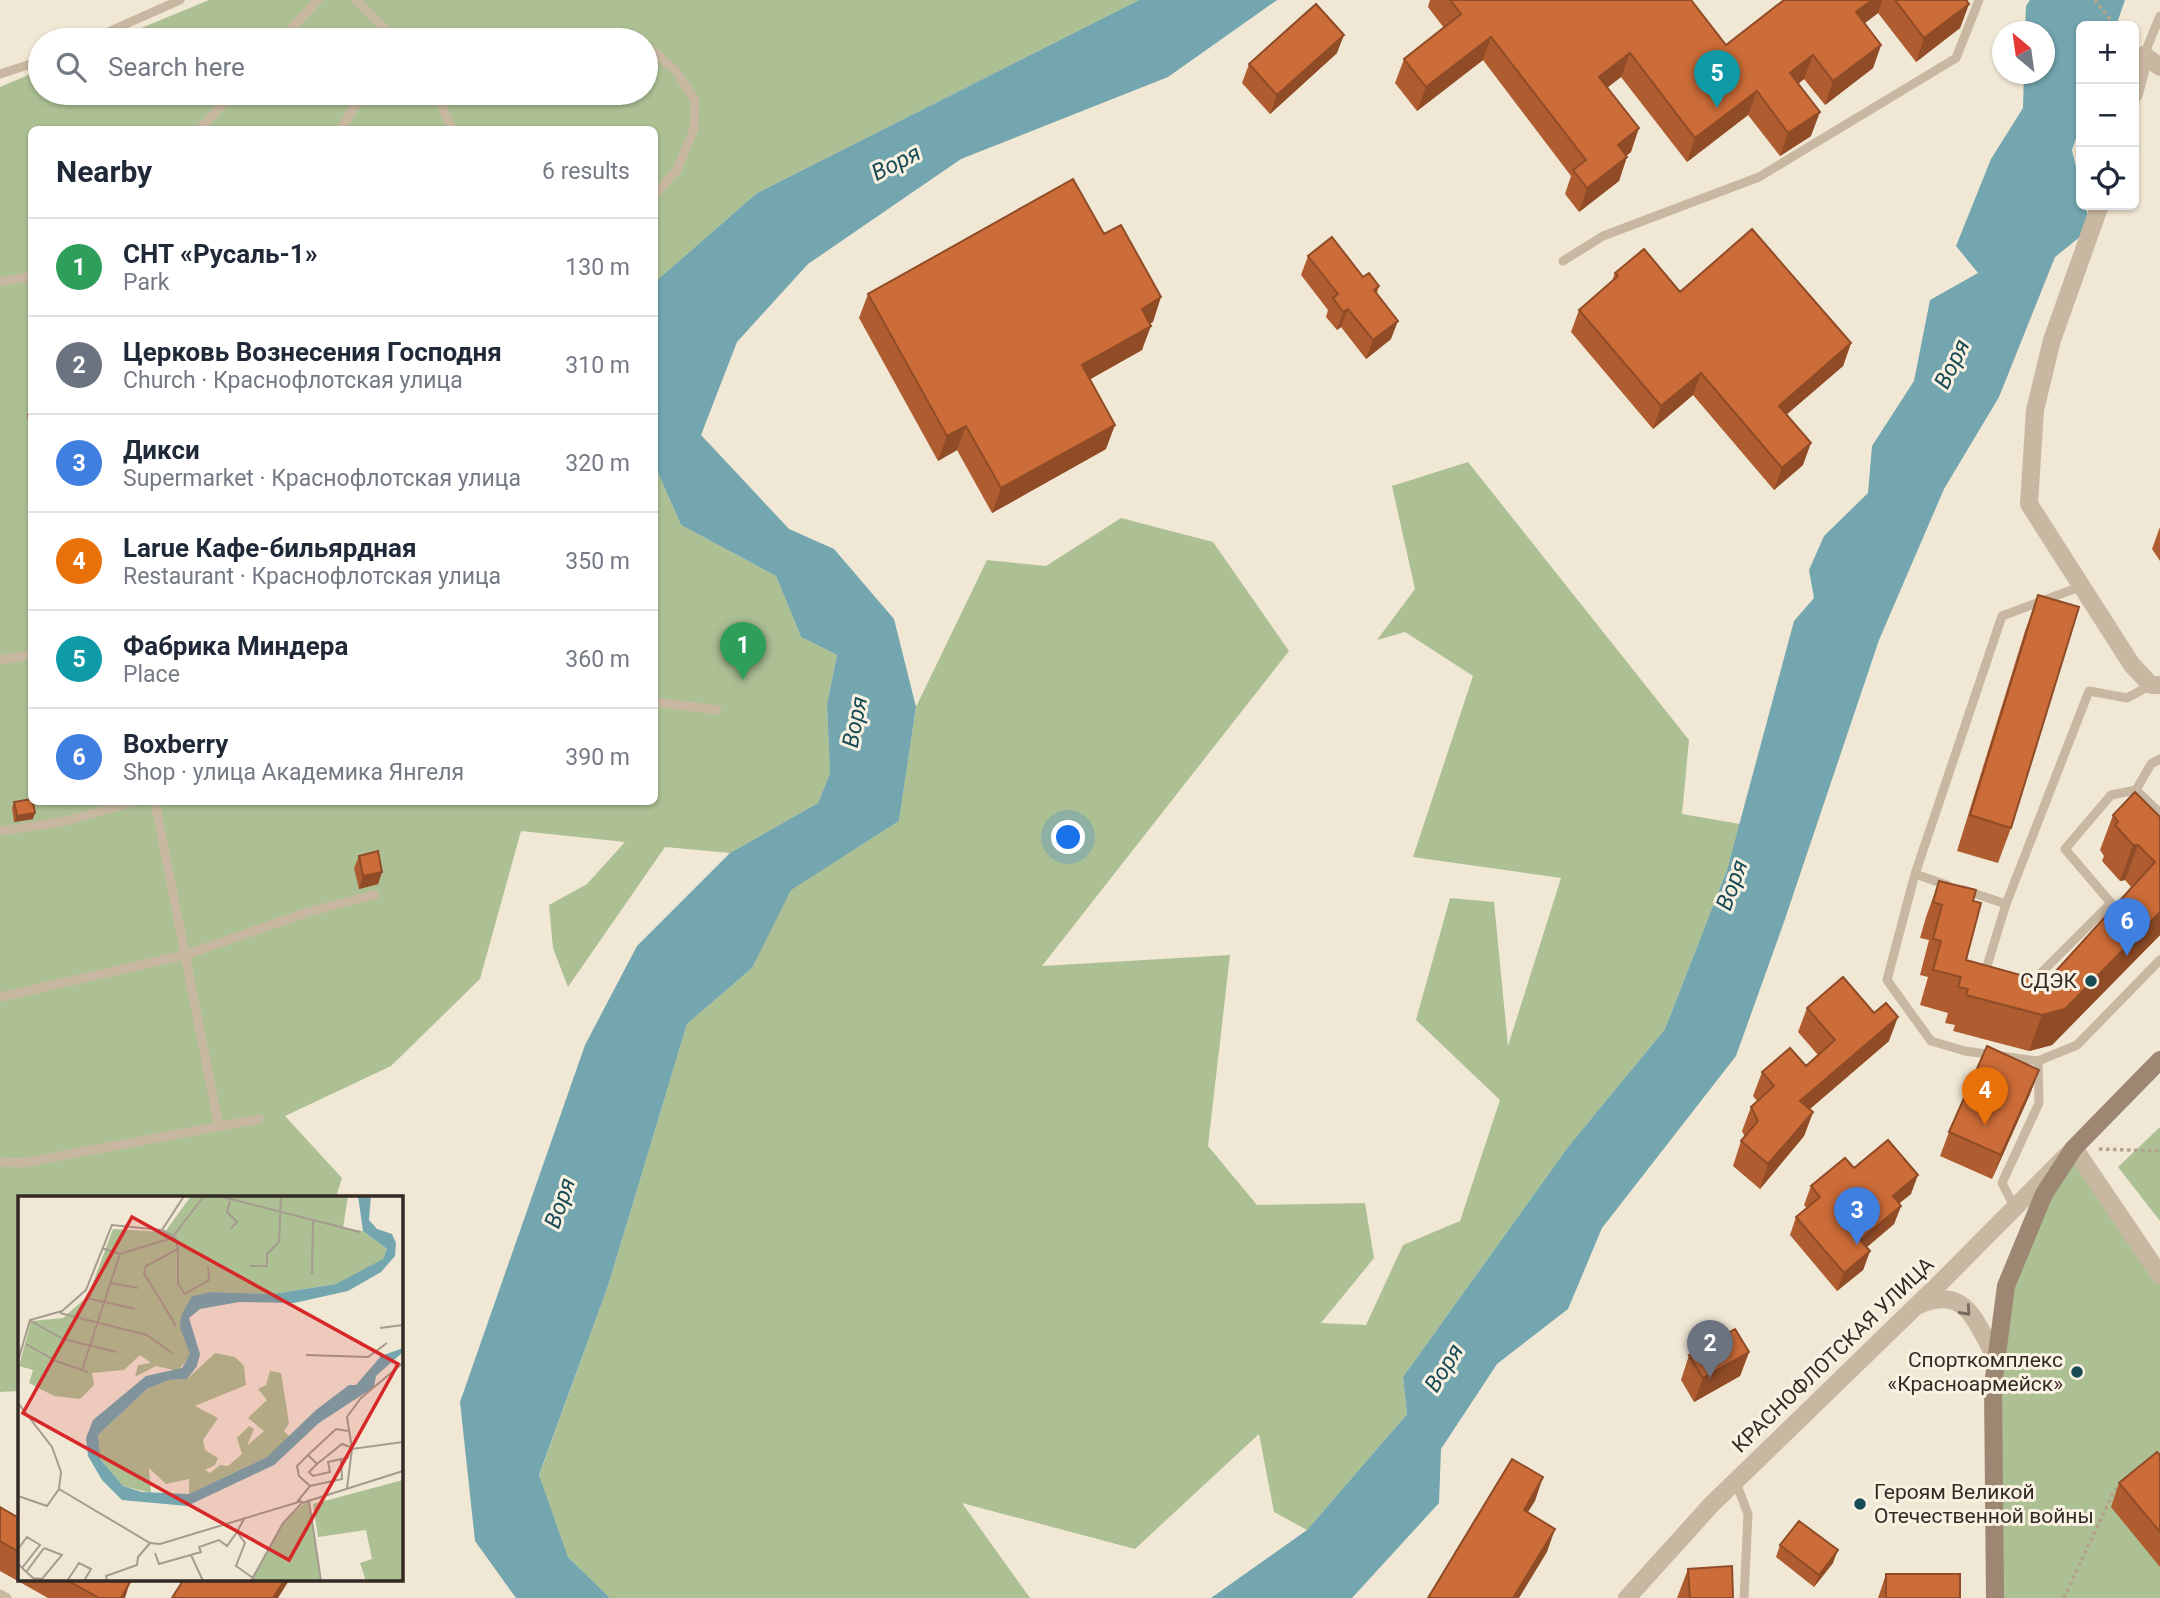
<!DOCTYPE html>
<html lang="en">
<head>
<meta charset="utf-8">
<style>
	:root { --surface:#fff; --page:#f6f6f7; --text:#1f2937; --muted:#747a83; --line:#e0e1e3; --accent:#7c3aed }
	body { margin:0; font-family:Roboto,sans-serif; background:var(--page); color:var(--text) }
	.controls { position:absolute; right:21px; top:21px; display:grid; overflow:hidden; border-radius:10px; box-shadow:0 2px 5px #0004 }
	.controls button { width:63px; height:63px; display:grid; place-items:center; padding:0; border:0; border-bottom:2px solid var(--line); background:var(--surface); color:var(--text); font:35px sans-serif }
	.compass { position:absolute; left:1992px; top:21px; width:63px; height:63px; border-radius:50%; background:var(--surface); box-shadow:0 2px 5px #0004; rotate:331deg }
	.you { position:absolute; left:1069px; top:838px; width:24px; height:24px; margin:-18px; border:5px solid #fff; border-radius:50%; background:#1a73e8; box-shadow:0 0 0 10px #1a73e833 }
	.badge { display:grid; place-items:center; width:46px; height:46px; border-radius:50%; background:var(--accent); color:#fff; font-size:23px; font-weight:700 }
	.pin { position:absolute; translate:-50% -58px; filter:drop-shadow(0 2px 4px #0008) }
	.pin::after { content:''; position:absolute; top:37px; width:24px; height:21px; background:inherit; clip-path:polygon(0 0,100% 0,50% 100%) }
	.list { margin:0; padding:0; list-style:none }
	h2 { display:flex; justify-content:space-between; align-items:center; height:91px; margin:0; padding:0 28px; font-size:30px }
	h2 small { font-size:23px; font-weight:400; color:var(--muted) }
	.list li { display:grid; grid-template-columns:46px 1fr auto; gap:21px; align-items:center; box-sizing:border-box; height:98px; padding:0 28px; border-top:2px solid var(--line) }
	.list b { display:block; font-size:26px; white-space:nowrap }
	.list p { margin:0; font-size:23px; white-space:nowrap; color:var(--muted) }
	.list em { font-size:23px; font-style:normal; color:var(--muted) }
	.icon { flex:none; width:38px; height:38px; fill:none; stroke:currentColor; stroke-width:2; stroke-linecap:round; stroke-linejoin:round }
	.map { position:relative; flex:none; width:2160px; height:1598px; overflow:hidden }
	.search { position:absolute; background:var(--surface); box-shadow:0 2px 5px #0004; left:28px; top:28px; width:630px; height:77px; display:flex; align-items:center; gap:18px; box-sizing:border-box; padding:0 24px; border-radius:38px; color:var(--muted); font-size:26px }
	.panel { position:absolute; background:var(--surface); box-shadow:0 2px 5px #0004; left:28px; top:126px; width:630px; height:679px; border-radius:10px }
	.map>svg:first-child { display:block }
	.green { fill:#adc094 }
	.water { fill:#73a6af }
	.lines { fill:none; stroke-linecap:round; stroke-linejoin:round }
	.path { stroke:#b5a28b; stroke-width:3.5; stroke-dasharray:3.5 3.5; stroke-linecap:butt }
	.lane { stroke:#c9b8a1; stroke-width:9 }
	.street { stroke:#c9b8a1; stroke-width:18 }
	.secondary { stroke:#9d8672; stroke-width:18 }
	.wall { fill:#af5d30 }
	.shaded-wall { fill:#8f4c27 }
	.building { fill:#cc6c38; stroke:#8f4c27; stroke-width:2 }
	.oneway { stroke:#766a5c }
	.poi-dot { fill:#184b56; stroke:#f9f1e1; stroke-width:2.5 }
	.labels { text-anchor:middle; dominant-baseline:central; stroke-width:6; stroke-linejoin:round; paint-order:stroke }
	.poi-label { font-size:21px; fill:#332a24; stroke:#f9f1e1; text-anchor:end }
	.street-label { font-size:21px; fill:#332a24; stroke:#f9f1e1 }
	.water-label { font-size:23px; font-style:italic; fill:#184b56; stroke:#f9f1e1 }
	.inset-road { fill:none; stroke:#a59b8e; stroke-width:2 }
	.view { fill:#d62828; fill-opacity:0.15; stroke:#d62828; stroke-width:3.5 }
	.inset-edge { fill:none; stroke:#332a24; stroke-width:3.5 }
</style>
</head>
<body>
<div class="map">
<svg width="2160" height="1598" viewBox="0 0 2160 1598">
	<rect width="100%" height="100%" fill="#f1e7d5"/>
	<path class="green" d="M209,0H1139L757,193L655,282L654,130H32V802H654L655,466L681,525L776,576L801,637L837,655L827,704L830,773L818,803L730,853L665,847L568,987L553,948L549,905L587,884L625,842L521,831L480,979L391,1066L285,1116L342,1178L336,1197H19V1391L0,1392V87L40,70V93H646V40H112Z
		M1468,462L1689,740L1682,814L1740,824L1727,870L1665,1029L1568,1147L1403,1377L1407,1414L1307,1530L1274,1512L1259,1434L1135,1549L962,1503L1030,1598H610L568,1557L539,1476L608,1286L687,1024L752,968L790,890L899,821L916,707L987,560L1046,566L1121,518L1213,542L1289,651L1042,966L1230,955L1208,1146L1257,1205L1365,1203L1374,1258L1321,1323L1366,1325L1403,1245L1460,1221L1500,1100L1416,1020L1450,898L1494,902L1508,1046L1561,878L1413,857L1473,676L1405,632L1377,640L1415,589L1392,486Z
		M2160,1127V1221L2118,1167Z
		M2074,1148L2160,1275V1598H1996L1993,1385L2006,1286Z"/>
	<path class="water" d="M1139,0H1277L1168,77L961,159L808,264L737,342L701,435L789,529L834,549L894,619L916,707L899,821L791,890L752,968L687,1024L608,1286L539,1475L568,1557L610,1598H516L475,1541L460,1402L585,1045L637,946L730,853L818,803L830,773L827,704L837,655L801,637L776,576L681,525L655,466V282L757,193Z
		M2030,0H2125L2116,26H2081V123L2072,150L2081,189V205H2085L2091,228L2055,257L1999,397L1944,489L1879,640L1784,922L1736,1056L1602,1228L1568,1309L1497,1364L1441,1449L1439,1503L1352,1598H1211L1307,1530L1407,1414L1403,1377L1568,1147L1665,1029L1727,870L1794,621L1814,598L1809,570L1824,536L1868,493L1872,446L1914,381L1930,300L1978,273L1956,246L1991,159L2023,108L2024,74H2044V32L2025,31L2026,6Z"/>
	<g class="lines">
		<path class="path" d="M2095,0L2115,26
			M2099,1149L2160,1151
			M2064,1598L2114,1491L2121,1486"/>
		<path class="lane" d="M356,0L396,40
			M90,40L180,0
			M281,40L318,0
			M646,45L676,71L695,100L694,129L677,170L654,195
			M2144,55L2160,16
			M0,74L40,61
			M433,93L442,106L452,130
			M199,130L233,93
			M340,130L363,93
			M1563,261L1603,236L1759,177L1956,58L1979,0
			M0,282L32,276
			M1,660L32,654
			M654,702L717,710
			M2160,759L2151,764L2136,790L2160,813
			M155,802L219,1127
			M0,831L66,821L133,802
			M1915,874L1887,980L1931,1041L1965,1051L2038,1061
			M1947,885L1915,874L2002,616L2082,586
			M1964,890L2006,904L2089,691L2127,698L2151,685
			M1984,976L2006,904
			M2028,986L2111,903L2065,849L2111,795L2136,790
			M0,997L185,955L308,912L374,895
			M0,1162L22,1163L259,1119
			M2015,1208L2002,1183L2039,1103L2038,1061L2077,1045L2160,960
			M1735,1480L1748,1514L1744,1598
			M0,1594L7,1598"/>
		<path class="street" d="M2134,94L2144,55L2160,67
			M2100,205L2052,340L2035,410L2029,504L2132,665L2151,685H2160
			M1919,1305C1967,1284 1976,1324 1996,1358
			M1627,1598L1711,1505L1947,1276L2074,1148L2160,1275"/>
		<path class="secondary" d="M1995,1598L1993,1385L2006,1286L2044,1194L2074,1148L2160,1060"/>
	</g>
	<path class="wall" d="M1430,0H1691L1726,45L1784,0H1969L1967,1L1969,4L1960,28L1916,62L1878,13L1865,23L1881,45L1873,68L1825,105L1804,79L1798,84L1811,136L1780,156L1748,115L1687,162L1621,77L1608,87L1631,152L1626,156L1619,181L1579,212L1565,194L1571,176L1483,60L1417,111L1395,83L1404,59L1444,28L1428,7Z
		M1337,53L1270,114L1242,83L1249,64Z
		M1308,256L1363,277L1379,286L1377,293L1391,339L1366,359L1341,327L1337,330L1326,317L1328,310L1301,275Z
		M1615,273L1851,343L1843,366L1787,414L1803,465L1774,490L1693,395L1653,429L1571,332L1579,310L1612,281Z
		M868,294L1153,322L1150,323L1142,350L1090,379L1106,449L992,513L957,450L938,461L859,318Z
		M32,403V442L27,415Z
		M2160,527V561L2152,549Z
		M2038,595L2011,828L1998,863L1957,851L2025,631Z
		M14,802L33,819L14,822L12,808Z
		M2113,815L2160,817V935L2052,1045L2029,1051L1953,1031L1955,1025L1945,1023L1948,1013L1920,1005L1928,977L1920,975L1929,940L1920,938L1926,917L1939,881L1973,901L1966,960L2046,982L2131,887L2125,880L2120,881L2102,861L2104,856L2100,850Z
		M359,856L382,872L378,884L359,889L354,868Z
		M1807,1008L1889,1041L1810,1109L1813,1112L1804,1136L1760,1189L1733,1166L1741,1141L1745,1137L1742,1131L1751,1107L1757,1101L1753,1096L1762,1072L1806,1066L1818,1055L1798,1032Z
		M2039,1070L2030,1094L1992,1179L1940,1156L1949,1132Z
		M1854,1168L1911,1194L1899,1203L1901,1206L1894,1224L1867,1247L1870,1251L1863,1270L1837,1291L1790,1235L1796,1217L1807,1208L1804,1205L1811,1186Z
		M1749,1352L1740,1376L1694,1402L1681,1380L1689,1355Z
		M2160,1455V1567L2111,1507L2119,1483Z
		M0,1507L19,1518V1579H125L121,1598H48L0,1571Z
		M1780,1545L1833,1563L1814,1587L1776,1557Z
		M1688,1569L1733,1598H1677Z
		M1886,1574L1960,1598H1878Z"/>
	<path class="shaded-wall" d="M1872,0H1882L1878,13L1848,36L1856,12Z
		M1969,4L1960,28L1916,62L1924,38Z
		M1344,35L1337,53L1270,114L1277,95Z
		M1491,37L1483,60L1417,111L1426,87Z
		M1881,45L1873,68L1825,105L1833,81Z
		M1630,53L1621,77L1591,100L1599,77Z
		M1813,55L1804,79L1781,97L1790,73Z
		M1757,91L1748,115L1687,162L1695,138Z
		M1820,112L1811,136L1780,156L1788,133Z
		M1639,128L1631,152L1609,169L1618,145Z
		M1627,157L1619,181L1579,212L1587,188Z
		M1161,297L1153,322L1133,333L1142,309Z
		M1348,309L1341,327L1337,330L1343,312Z
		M1398,321L1391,339L1366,359L1373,340Z
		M1151,326L1142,350L1073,389L1082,365Z
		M1851,343L1843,366L1771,428L1779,406Z
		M1701,373L1693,395L1653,429L1661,406Z
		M1115,425L1106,449L992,513L1001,488Z
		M966,426L957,450L938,461L947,436Z
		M1811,443L1803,465L1774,490L1782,468Z
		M35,813L33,819L14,822L17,816Z
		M2133,845H2138L2125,880L2120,881Z
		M382,872L378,884L359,889L363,876Z
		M2160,912V935L2052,1045L2029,1051L2042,1015Z
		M1898,1017L1889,1041L1791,1125L1800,1101Z
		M2039,1070L2030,1094L1992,1179L2001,1155Z
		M1813,1112L1804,1136L1760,1189L1768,1164Z
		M1918,1175L1911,1194L1886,1214L1893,1196Z
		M1901,1206L1894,1224L1854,1258L1860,1240Z
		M1870,1251L1863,1270L1837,1291L1844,1273Z
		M1749,1352L1740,1376L1694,1402L1703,1378Z
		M1543,1477L1535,1501L1515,1533L1524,1510Z
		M1555,1529L1547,1552L1519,1598H1513Z
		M1838,1550L1833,1563L1814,1587L1819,1575Z
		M285,1579H290L278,1598H273Z
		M130,1582L125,1598H121Z"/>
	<path class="building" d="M1450,0H1691L1726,45L1784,0H1872L1856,12L1881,45L1833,81L1813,55L1790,73L1820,112L1788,133L1757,91L1695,138L1630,53L1599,77L1639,128L1618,145L1627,157L1587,188L1573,170L1586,160L1491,37L1426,87L1404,59L1461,14Z
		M1895,0H1966L1969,4L1924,38Z
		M1316,4L1344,35L1277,95L1249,64Z
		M1073,179L1104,234L1121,225L1161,297L1142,309L1151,326L1082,365L1115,425L1001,488L966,426L947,436L868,294Z
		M1752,229L1851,343L1779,406L1811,443L1782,468L1701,373L1661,406L1579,310L1618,276L1615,273L1644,249L1680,292Z
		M1332,237L1363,277L1369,273L1379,286L1374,290L1398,321L1373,340L1348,309L1343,312L1333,298L1338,294L1308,256Z
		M2038,595L2079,607L2011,828L1970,815Z
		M2135,792L2160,817V912L2065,1009L2042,1015L1966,995L1968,989L1958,987L1961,977L1933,970L1941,941L1933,939L1942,905L1933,902L1939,881L1976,890L1973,901L1981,903L1966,960L2046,982L2155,862L2138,845H2133L2115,825L2118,822L2113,815Z
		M32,799V802H33L35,813L17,816L14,802Z
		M378,851L382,872L363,876L359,856Z
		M1843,977L1874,1013L1886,1003L1898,1017L1800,1101L1813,1112L1768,1164L1741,1141L1758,1121L1751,1107L1774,1086L1762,1072L1790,1048L1806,1066L1835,1040L1807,1008Z
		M1987,1046L2039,1070L2001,1155L1949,1132Z
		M1888,1140L1918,1175L1893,1196L1901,1206L1860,1240L1870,1251L1844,1273L1796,1217L1820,1197L1811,1186L1845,1158L1854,1168Z
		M1735,1329L1749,1352L1703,1378L1689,1355Z
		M2157,1452L2160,1455V1532L2119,1483Z
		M1512,1459L1543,1477L1524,1510L1555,1529L1513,1598H1428Z
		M0,1507L19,1518V1552L0,1541Z
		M1799,1521L1838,1550L1819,1575L1780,1545Z
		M1732,1566L1733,1598H1690L1688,1569Z
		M1886,1574H1960V1598H1886Z
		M65,1579H125L130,1582L121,1598H99Z
		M184,1579H285L273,1598H172Z"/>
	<defs><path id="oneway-chevron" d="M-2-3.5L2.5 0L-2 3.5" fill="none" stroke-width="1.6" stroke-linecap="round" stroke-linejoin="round" transform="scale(1.75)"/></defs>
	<use class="oneway" href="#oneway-chevron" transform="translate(1966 1311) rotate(48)"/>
	<g class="poi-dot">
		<circle cx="2091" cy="981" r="7"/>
		<circle cx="2077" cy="1372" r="7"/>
		<circle cx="1860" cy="1504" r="7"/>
	</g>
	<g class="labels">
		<g class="poi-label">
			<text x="2077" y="981">СДЭК</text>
			<text x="2063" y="1360">Спорткомплекс<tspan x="2063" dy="24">«Красноармейск»</tspan></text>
			<text x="1874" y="1492" text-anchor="start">Героям Великой<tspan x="1874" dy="24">Отечественной войны</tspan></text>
		</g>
		<g class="street-label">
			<text transform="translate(1833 1355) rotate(-44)">КРАСНОФЛОТСКАЯ УЛИЦА</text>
		</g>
		<g class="water-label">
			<text transform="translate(896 163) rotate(-27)">Воря</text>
			<text transform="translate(1952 364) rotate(-64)">Воря</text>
			<text transform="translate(855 722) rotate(-79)">Воря</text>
			<text transform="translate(1732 885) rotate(-70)">Воря</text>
			<text transform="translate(560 1203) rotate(-71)">Воря</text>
			<text transform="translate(1444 1368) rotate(-58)">Воря</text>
		</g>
	</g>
	<g transform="translate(18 1196)">
		<rect width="385" height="385" fill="#f1e7d5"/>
		<path d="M173,0H330L325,32L345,35L369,53L365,63L353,74L318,88L255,98L194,96L163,120L173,158L160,175L138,170L117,181L120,169L133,167L122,159L106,174L74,177L76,189L62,203L36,200L11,187L15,174L1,170L13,125L45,122L70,100L95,33L147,36ZM197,157L217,161L226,170L228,189L177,210L200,222L185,244L187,254L200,262L197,269L187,274L192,277L202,269L210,270L224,258L219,242L231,230L236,233L229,250L246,235L230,222L249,204L240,193L248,189L252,175L263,177L271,227L266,235L272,241L249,261L171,298V283L148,288L131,272L133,297L105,290L81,262L80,239L129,193L151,184L169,183ZM385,284V385H348L342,367L354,363L348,334L300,341L295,308ZM291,303L303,385H233L265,327Z" fill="#adc094"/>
		<path d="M340,0H353L351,24L359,33L374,38L378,47L377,60L363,76L330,95L276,107L221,106L182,113L171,122L182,158L179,170L169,183L151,184L129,193L80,239L82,263L105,290L124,296L171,298L249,261L298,214L331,189H338L363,160L385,152V156L358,180L356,191L301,227L256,269L169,310L104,304L84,284L70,260L68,242L75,224L128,180L164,172L172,158L162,132L163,120L174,100L194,96L255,98L318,88L365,63L369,53L345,35Z" fill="#73a6af"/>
		<path class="inset-road" d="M201,0L342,36M212,5L209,16L219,26L213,32M156,39L186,0M157,41L160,53L128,70L126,77L158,130M160,53V88L167,98L191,84L190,70M102,58L157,41L144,34M232,70H249V58L261,46L263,0M294,78L295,24M93,87L120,92M69,102L117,113M42,117L129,139L154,157M13,125L45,143L99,156M362,132L385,129M8,148L38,165L70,176M288,159L350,161L369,147M0,165L12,124L44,115L68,94L94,29L144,34L166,0M385,167L343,202L329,221L334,253L385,246M64,174L102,58L84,52M0,207L34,251L43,276L41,293L29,310L0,300M330,235L318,233L290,259L299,268L324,248L332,251M290,259L279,270L281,280L292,290M299,268L291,276L295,280L312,276L310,266L323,263M329,292L334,253M41,293L132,347L142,348L284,305M291,305L303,385M279,306L292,290L324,283L323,263L331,261M227,321L219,336L227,347L218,370L235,382M0,353L9,341L22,349L4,372M137,357L141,368L183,356L181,351L201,344L209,350L219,336M173,359L185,385M0,368L15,382L24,383L44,359L26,352M9,375L26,352M49,385L61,367L73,373L66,385M89,385L88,380L119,369L120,361L132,347M233,385L265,327L284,307L385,275"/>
		<path class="view" d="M114,21L380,168L271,364L5,217Z"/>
		<rect width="385" height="385" class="inset-edge"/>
	</g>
</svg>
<div class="controls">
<button>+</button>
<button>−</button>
<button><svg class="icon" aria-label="locate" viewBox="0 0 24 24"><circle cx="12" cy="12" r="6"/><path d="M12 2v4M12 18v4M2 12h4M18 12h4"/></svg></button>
</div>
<svg class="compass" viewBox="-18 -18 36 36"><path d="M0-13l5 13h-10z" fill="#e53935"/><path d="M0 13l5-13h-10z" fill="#747a83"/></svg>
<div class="you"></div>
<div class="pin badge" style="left:743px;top:680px;background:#2e9e5b">1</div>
<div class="pin badge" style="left:1710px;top:1378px;background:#6b7280">2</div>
<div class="pin badge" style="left:1857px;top:1245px;background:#3f7fe0">3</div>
<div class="pin badge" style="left:1985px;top:1125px;background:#e8710a">4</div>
<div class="pin badge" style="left:1717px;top:108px;background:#0f9aa8">5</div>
<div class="pin badge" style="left:2127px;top:956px;background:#3f7fe0">6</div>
<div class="search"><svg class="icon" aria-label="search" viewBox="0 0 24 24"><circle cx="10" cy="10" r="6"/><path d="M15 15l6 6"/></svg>Search here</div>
<section class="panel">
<h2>Nearby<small>6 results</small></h2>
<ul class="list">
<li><span class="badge" style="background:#2e9e5b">1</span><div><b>СНТ «Русаль-1»</b><p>Park</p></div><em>130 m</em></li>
<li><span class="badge" style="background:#6b7280">2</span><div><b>Церковь Вознесения Господня</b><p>Church · Краснофлотская улица</p></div><em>310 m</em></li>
<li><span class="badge" style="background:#3f7fe0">3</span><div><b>Дикси</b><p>Supermarket · Краснофлотская улица</p></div><em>320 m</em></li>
<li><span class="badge" style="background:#e8710a">4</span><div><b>Larue Кафе-бильярдная</b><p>Restaurant · Краснофлотская улица</p></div><em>350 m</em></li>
<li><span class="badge" style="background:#0f9aa8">5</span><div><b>Фабрика Миндера</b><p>Place</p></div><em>360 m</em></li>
<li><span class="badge" style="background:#3f7fe0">6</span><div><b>Boxberry</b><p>Shop · улица Академика Янгеля</p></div><em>390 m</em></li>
</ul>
</section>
</div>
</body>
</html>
